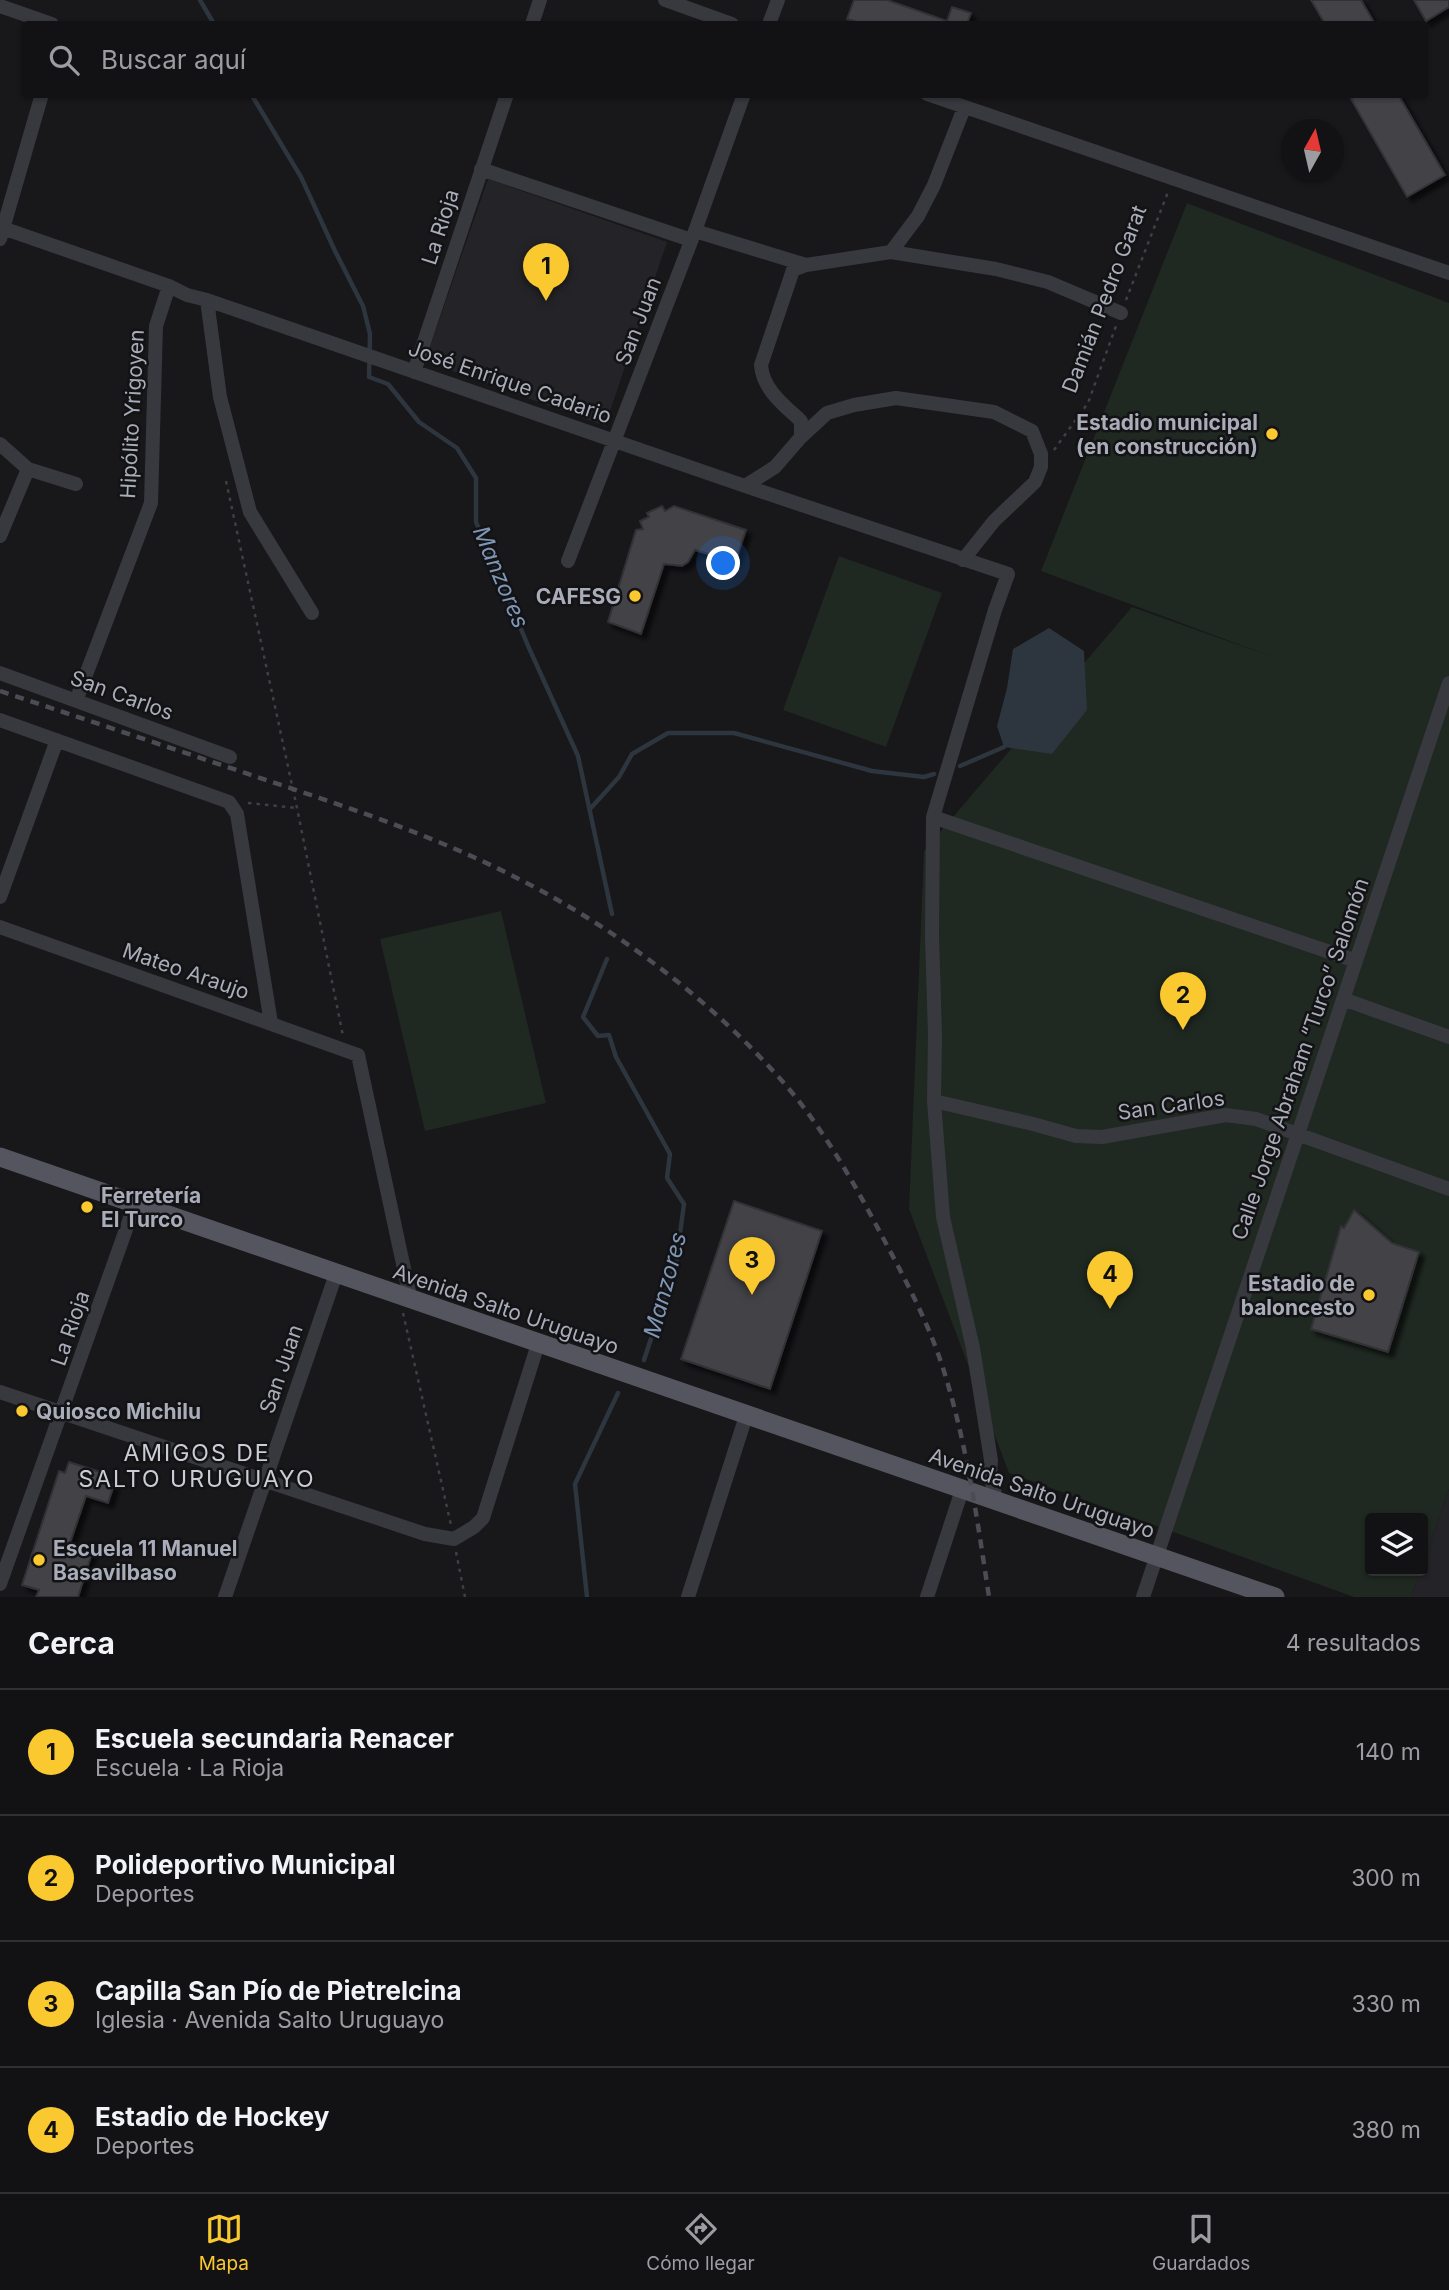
<!DOCTYPE html>
<html lang="es">
<head>
<meta charset="utf-8">
<style>
	:root { --surface:#121114; --page:#1b1a1d; --text:#f1f3f6; --muted:#9c9da0; --line:#313134; --accent:#fac82f }
	body { margin:0; font-family:Inter,sans-serif; background:var(--page); color:var(--text) }
	.controls { position:absolute; right:21px; bottom:21px; display:grid; overflow:hidden; border-radius:7px; box-shadow:0 2px 5px #0004 }
	.controls button { width:63px; height:63px; display:grid; place-items:center; padding:0; border:0; border-bottom:2px solid var(--line); background:var(--surface); color:var(--text); font:35px sans-serif }
	.compass { position:absolute; left:1281px; top:119px; width:63px; height:63px; border-radius:50%; background:var(--surface); box-shadow:0 2px 5px #0004; rotate:8deg }
	.you { position:absolute; left:724px; top:564px; width:24px; height:24px; margin:-18px; border:5px solid #fff; border-radius:50%; background:#1a73e8; box-shadow:0 0 0 10px #1a73e833 }
	.badge { display:grid; place-items:center; width:46px; height:46px; border-radius:50%; background:var(--accent); color:#111; font-size:23px; font-weight:700 }
	.pin { position:absolute; translate:-50% -58px; filter:drop-shadow(0 2px 4px #0008) }
	.pin::after { content:''; position:absolute; top:37px; width:24px; height:21px; background:inherit; clip-path:polygon(0 0,100% 0,50% 100%) }
	.list { margin:0; padding:0; list-style:none }
	h2 { display:flex; justify-content:space-between; align-items:center; height:91px; margin:0; padding:0 28px; font-size:30px }
	h2 small { font-size:23px; font-weight:400; color:var(--muted) }
	.list li { display:grid; grid-template-columns:46px 1fr auto; gap:21px; align-items:center; box-sizing:border-box; height:126px; padding:0 28px; border-top:2px solid var(--line) }
	.list b { display:block; font-size:26px; white-space:nowrap }
	.list p { margin:0; font-size:23px; white-space:nowrap; color:var(--muted) }
	.list em { font-size:23px; font-style:normal; color:var(--muted) }
	.icon { flex:none; width:38px; height:38px; fill:none; stroke:currentColor; stroke-width:2; stroke-linecap:round; stroke-linejoin:round }
	.map { position:relative; flex:none; width:1449px; height:1597px; overflow:hidden }
	.search { position:absolute; background:var(--surface); box-shadow:0 2px 5px #0004; left:21px; right:21px; top:21px; height:77px; display:flex; align-items:center; gap:18px; box-sizing:border-box; padding:0 24px; border-radius:7px; color:var(--muted); font-size:26px }
	.sheet { height:595px; background:var(--surface) }
	nav { display:flex; justify-content:space-around; align-items:center; box-sizing:border-box; height:98px; border-top:2px solid var(--line); background:var(--surface); font-size:19px; color:var(--muted) }
	nav a { display:grid; justify-items:center; gap:4px }
	nav .on { color:var(--accent) }
	.map>svg:first-child { display:block }
	.built { fill:#242327 }
	.green { fill:#1f2821 }
	.water { fill:#2d353e }
	.lines { fill:none; stroke-linecap:round; stroke-linejoin:round }
	.stream { stroke:#2d353e; stroke-width:4.5 }
	.building { fill:#424247; stroke:#323136; stroke-width:2; filter:url(#shadow) }
	.path { stroke:#3e4046; stroke-width:2.5; stroke-dasharray:3.5 5; stroke-linecap:butt }
	.minor { stroke:#38393f; stroke-width:14 }
	.major { stroke:#54555e; stroke-width:19 }
	.rail { stroke:#4b4c54; stroke-width:4.5; stroke-dasharray:9 7; stroke-linecap:butt }
	.poi-dot { fill:#fac82f; stroke:#131215; stroke-width:2.5 }
	.labels { text-anchor:middle; dominant-baseline:central; stroke-width:5; stroke-linejoin:round; paint-order:stroke }
	.street-label { font-size:21px; fill:#a9adba; stroke:#131215 }
	.poi-label { font-size:21px; font-weight:bold; fill:#a9adba; stroke:#131215; text-anchor:end }
	.water-label { font-size:23px; font-style:italic; fill:#7f97b6; stroke:#131215 }
	.neighbourhood-label { font-size:23px; letter-spacing:2px; fill:#caccd6; stroke:#131215 }
</style>
</head>
<body>
<div class="map">
<svg width="1449" height="1597" viewBox="0 0 1449 1597">
	<defs>
		<filter id="shadow"><feDropShadow dx="5" dy="5" stdDeviation="2" flood-color="#0009"/></filter>
	</defs>
	<rect width="100%" height="100%" fill="#18171a"/>
	<path class="built" d="M488,179L667,242L605,426L425,361Z
		M1449,1489V1597H1411L1420,1571H1423V1563Z"/>
	<path class="green" d="M1187,203L1449,303V1489L1423,1563V1518H1370V1571H1420L1411,1597H1354L1009,1473L909,1209L924,851L1132,607L1273,657L1041,571Z
		M839,556L942,593L886,747L783,710Z
		M501,911L546,1103L425,1131L380,939Z"/>
	<path class="water" d="M1049,628L1084,651L1087,710L1052,754L1004,747L997,726L1007,688L1013,649Z"/>
	<g class="lines">
		<path class="stream" d="M200,0L214,24
			M251,94L301,177L335,251L363,306L370,334L369,377L388,384L419,422L457,448L476,478V522L529,648L578,756L612,914
			M960,766L1004,747
			M590,809L619,777L632,754L668,733H734L872,771L924,777L934,774
			M607,959L583,1017L598,1036L609,1035L616,1057L670,1154L667,1178L684,1204L676,1263L644,1360
			M587,1597L575,1484L618,1393"/>
	</g>
	<path class="building" d="M854,0H887L947,21L952,7L971,13L967,24H863L847,19Z
		M1311,0H1361L1375,24H1325Z
		M1414,0H1449V7L1426,21Z
		M1360,94H1398L1445,175L1407,197L1351,99Z
		M662,506L665,511L674,506L746,530L735,562L695,550L688,562L682,566L664,564L641,634L608,622L636,530L643,529L640,521L649,517L647,513Z
		M734,1201L822,1231L770,1389L681,1359Z
		M1354,1210L1392,1243L1419,1252L1388,1352L1311,1329L1341,1226L1344,1228Z
		M69,1462L100,1472L98,1480L114,1485L108,1503L86,1496L69,1546L92,1553L78,1597H36L39,1590L22,1585L59,1471L65,1473Z"/>
	<g class="lines">
		<path class="path" d="M1126,300L1168,192
			M1054,450L1088,403L1116,326
			M226,481L297,808L343,1036
			M248,803L297,808
			M403,1313L451,1525
			M456,1552L465,1597"/>
		<path class="minor" d="M665,0L732,24
			M0,6L52,24
			M532,24L540,0
			M769,24L778,0
			M927,94L1449,273
			M481,169L691,240
			M0,227L169,286L187,295L207,300L745,486L1008,574L995,610L933,817L932,936L935,1035L934,1101L943,1217L973,1348L991,1460L990,1475L997,1502
			M695,231L806,265L891,252L996,269L1048,282L1121,313
			M0,239L42,94
			M891,252L918,216L934,185L964,108
			M207,300L220,397L250,512L312,613
			M414,372L507,94
			M801,437L827,413L854,405L896,398L994,412L1032,431L1041,454V467L1035,482L994,521L963,560
			M0,444L28,469L0,536
			M28,469L76,484
			M745,486L775,467L801,437V421C784,405 763,390 761,365L793,270L806,265
			M568,561L695,231L744,94
			M0,673L230,757
			M76,701L151,503L156,326L169,286
			M0,720L229,802L237,814L271,1023
			M933,817L1356,961
			M0,897L57,740
			M0,927L358,1055L411,1301
			M1343,999L1449,1037
			M934,1101L1033,1124L1076,1136L1102,1137L1226,1115L1256,1119L1449,1189
			M0,1392L425,1534L454,1539L474,1527L483,1518L538,1344
			M0,1584L135,1204
			M225,1597L336,1274
			M688,1597L746,1416
			M927,1597L962,1490
			M1143,1597L1449,683"/>
		<path class="major" d="M0,1157L1275,1597"/>
		<path class="rail" d="M0,691C90,721 180,751 269,781C350,808 431,835 507,873C611,924 714,1001 789,1089C826,1133 855,1185 882,1236C904,1277 926,1318 941,1362C966,1438 977,1518 989,1597"/>
	</g>
	<g class="poi-dot">
		<circle cx="1272" cy="434" r="7"/>
		<circle cx="635" cy="596" r="7"/>
		<circle cx="87" cy="1207" r="7"/>
		<circle cx="1369" cy="1295" r="7"/>
		<circle cx="22" cy="1411" r="7"/>
		<circle cx="39" cy="1560" r="7"/>
	</g>
	<g class="labels">
		<g class="street-label">
			<text transform="translate(440 227) rotate(-72)">La Rioja</text>
			<text transform="translate(1104 299) rotate(-69)">Damián Pedro Garat</text>
			<text transform="translate(638 321) rotate(-69)">San Juan</text>
			<text transform="translate(510 382) rotate(19)">José Enrique Cadario</text>
			<text transform="translate(132 414) rotate(-87)">Hipólito Yrigoyen</text>
			<text transform="translate(122 695) rotate(20)">San Carlos</text>
			<text transform="translate(186 971) rotate(19)">Mateo Araujo</text>
			<text transform="translate(1300 1059) rotate(-71)">Calle Jorge Abraham “Turco” Salomón</text>
			<text transform="translate(1171 1105) rotate(-8)">San Carlos</text>
			<text transform="translate(506 1309) rotate(19)">Avenida Salto Uruguayo</text>
			<text transform="translate(70 1328) rotate(-71)">La Rioja</text>
			<text transform="translate(281 1369) rotate(-71)">San Juan</text>
			<text transform="translate(1042 1493) rotate(19)">Avenida Salto Uruguayo</text>
		</g>
		<g class="poi-label">
			<text x="1258" y="422">Estadio municipal<tspan x="1258" dy="24">(en construcción)</tspan></text>
			<text x="621" y="596">CAFESG</text>
			<text x="101" y="1195" text-anchor="start">Ferretería<tspan x="101" dy="24">El Turco</tspan></text>
			<text x="1355" y="1283">Estadio de<tspan x="1355" dy="24">baloncesto</tspan></text>
			<text x="36" y="1411" text-anchor="start">Quiosco Michilu</text>
			<text x="53" y="1548" text-anchor="start">Escuela 11 Manuel<tspan x="53" dy="24">Basavilbaso</tspan></text>
		</g>
		<g class="water-label">
			<text transform="translate(501 577) rotate(67)">Manzores</text>
			<text transform="translate(665 1285) rotate(-75)">Manzores</text>
		</g>
		<g class="neighbourhood-label">
			<text x="197" y="1453">AMIGOS DE<tspan x="197" dy="26">SALTO URUGUAYO</tspan></text>
		</g>
	</g>
</svg>
<div class="controls">
<button><svg class="icon" aria-label="layers" viewBox="0 0 24 24"><path d="M12 4l9 5-9 5-9-5zM3 14l9 5 9-5"/></svg></button>
</div>
<svg class="compass" viewBox="-18 -18 36 36"><path d="M0-13l5 13h-10z" fill="#e53935"/><path d="M0 13l5-13h-10z" fill="#9c9da0"/></svg>
<div class="you"></div>
<div class="pin badge" style="left:546px;top:301px">1</div>
<div class="pin badge" style="left:1183px;top:1030px">2</div>
<div class="pin badge" style="left:752px;top:1295px">3</div>
<div class="pin badge" style="left:1110px;top:1309px">4</div>
<div class="search"><svg class="icon" aria-label="search" viewBox="0 0 24 24"><circle cx="10" cy="10" r="6"/><path d="M15 15l6 6"/></svg>Buscar aquí</div>
</div>
<section class="sheet">
<h2>Cerca<small>4 resultados</small></h2>
<ul class="list">
<li><span class="badge">1</span><div><b>Escuela secundaria Renacer</b><p>Escuela · La Rioja</p></div><em>140 m</em></li>
<li><span class="badge">2</span><div><b>Polideportivo Municipal</b><p>Deportes</p></div><em>300 m</em></li>
<li><span class="badge">3</span><div><b>Capilla San Pío de Pietrelcina</b><p>Iglesia · Avenida Salto Uruguayo</p></div><em>330 m</em></li>
<li><span class="badge">4</span><div><b>Estadio de Hockey</b><p>Deportes</p></div><em>380 m</em></li>
</ul>
</section>
<nav>
<a class="on"><svg class="icon" aria-label="map" viewBox="0 0 24 24"><path d="M3 6l6-2 6 2 6-2v14l-6 2-6-2-6 2zM9 4v14M15 6v14"/></svg>Mapa</a>
<a><svg class="icon" aria-label="directions" viewBox="0 0 24 24"><path d="M12 3l9 9-9 9-9-9zM9 14v-3h6M13 9l2 2-2 2"/></svg>Cómo llegar</a>
<a><svg class="icon" aria-label="saved" viewBox="0 0 24 24"><path d="M7 4h10v16l-5-4-5 4z"/></svg>Guardados</a>
</nav>
</body>
</html>
